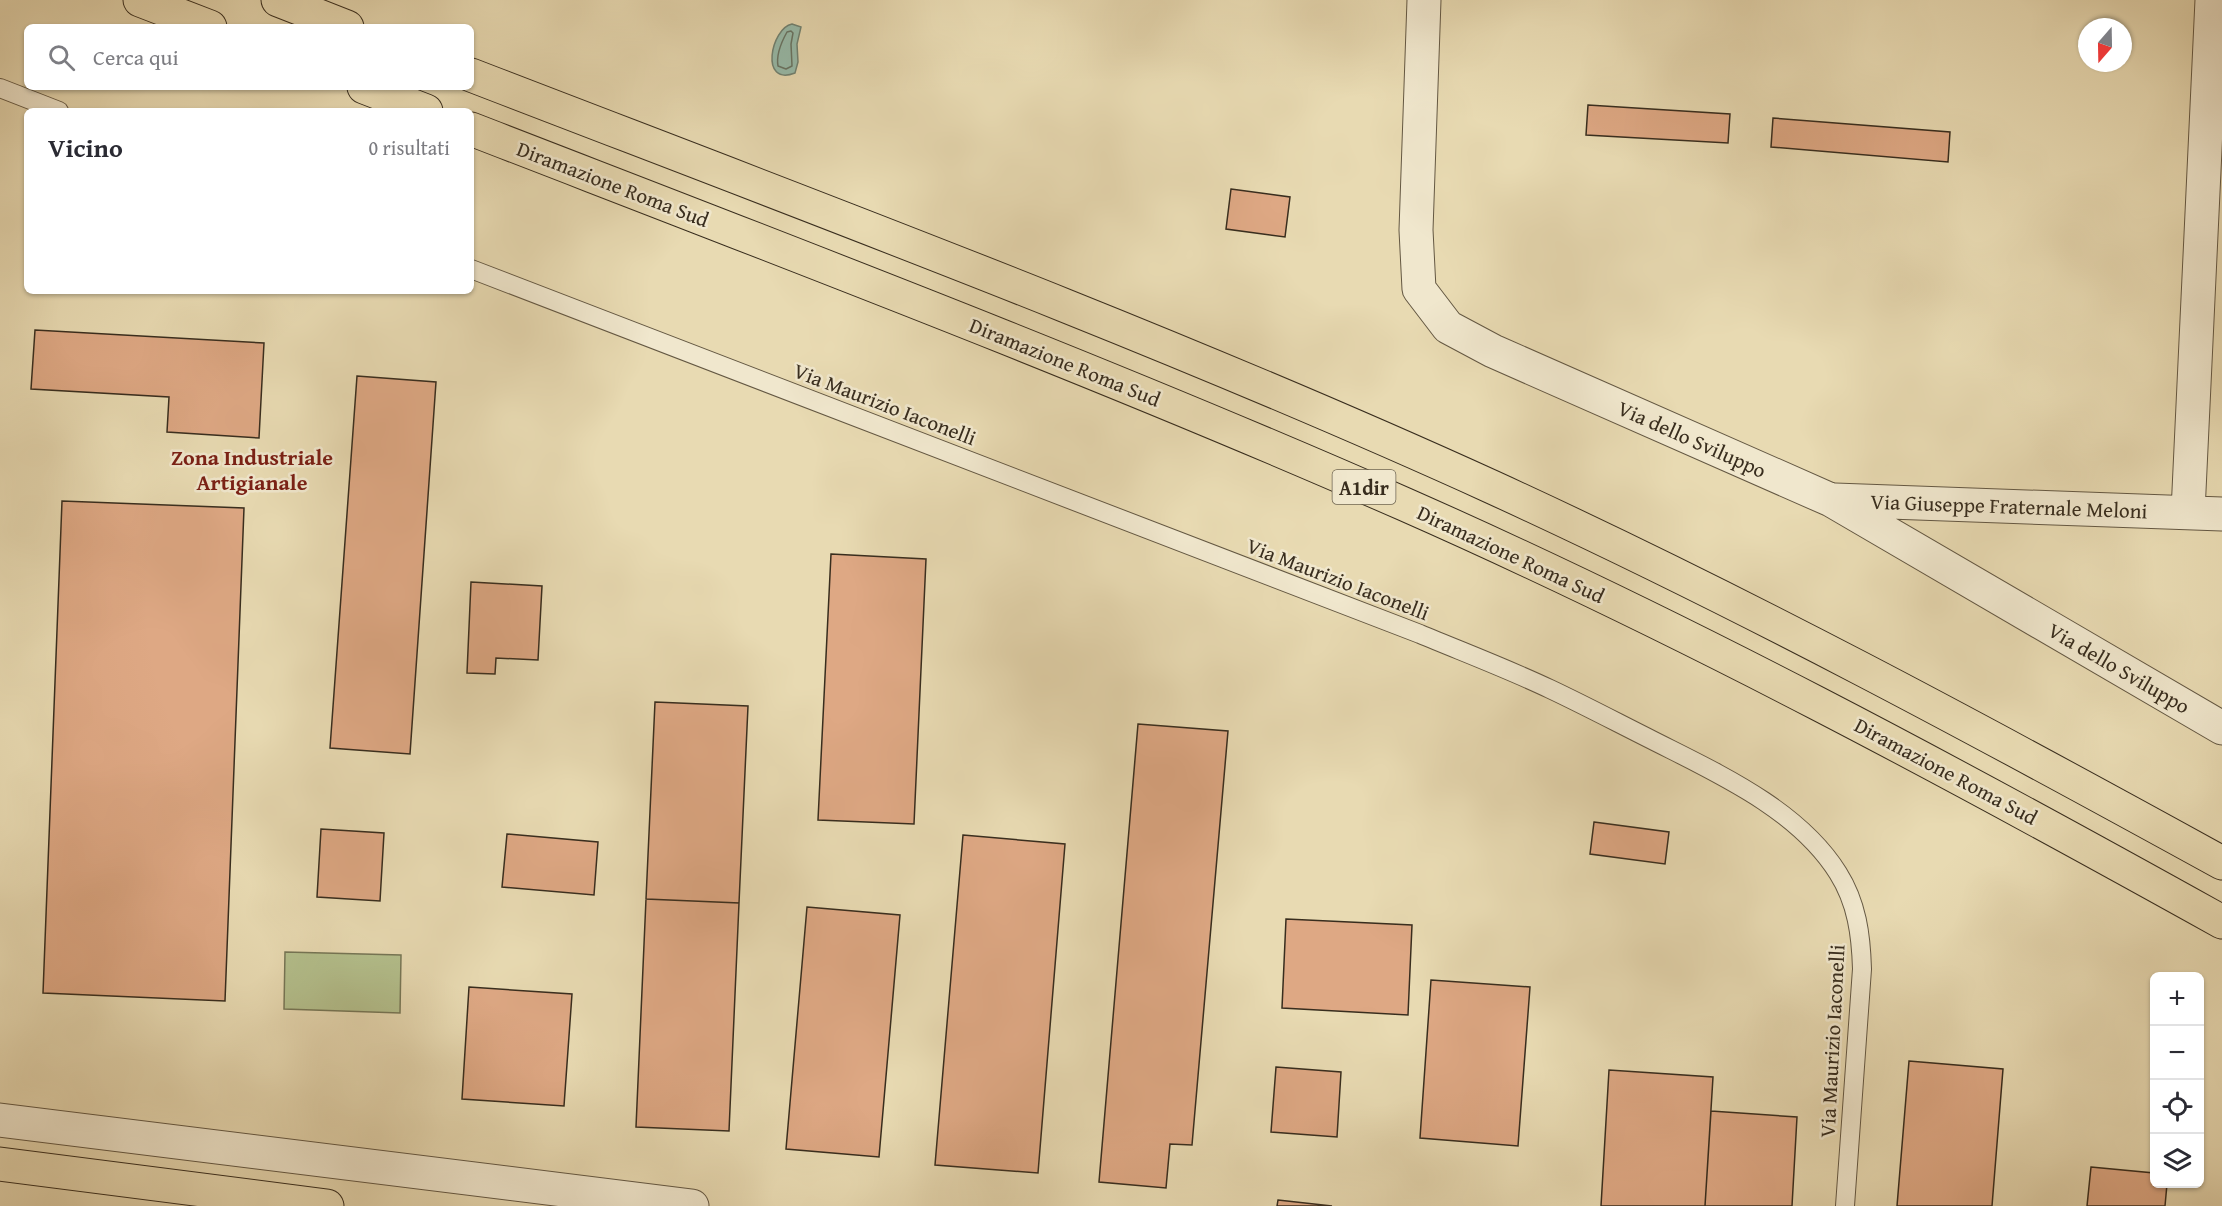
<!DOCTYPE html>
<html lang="it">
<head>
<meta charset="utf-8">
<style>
	:root { --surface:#fff; --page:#f2f2f3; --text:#2b2b33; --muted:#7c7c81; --line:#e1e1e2 }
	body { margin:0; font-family:"Gentium Book Plus",serif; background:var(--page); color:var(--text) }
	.controls { position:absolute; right:18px; bottom:18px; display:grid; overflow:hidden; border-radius:9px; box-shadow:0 2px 4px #0004 }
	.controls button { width:54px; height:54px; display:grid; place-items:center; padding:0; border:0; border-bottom:2px solid var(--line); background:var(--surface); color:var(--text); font:30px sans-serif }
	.compass { position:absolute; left:2078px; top:18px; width:54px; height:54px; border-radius:50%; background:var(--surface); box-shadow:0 2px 4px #0004; rotate:200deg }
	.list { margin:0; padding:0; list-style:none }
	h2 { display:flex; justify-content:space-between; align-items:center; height:78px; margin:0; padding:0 24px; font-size:26px }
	h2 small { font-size:20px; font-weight:400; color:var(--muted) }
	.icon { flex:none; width:33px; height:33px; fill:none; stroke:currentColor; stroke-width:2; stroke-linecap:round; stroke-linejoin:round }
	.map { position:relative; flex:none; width:2222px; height:1206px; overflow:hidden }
	.search { position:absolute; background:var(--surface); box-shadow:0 2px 4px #0004; left:24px; top:24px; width:450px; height:66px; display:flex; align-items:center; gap:15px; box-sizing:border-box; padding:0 21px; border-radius:9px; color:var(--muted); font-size:22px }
	.panel { position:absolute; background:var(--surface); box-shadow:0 2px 4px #0004; left:24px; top:108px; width:450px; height:186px; border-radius:9px }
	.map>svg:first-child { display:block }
	.green { fill:#b4c08d; stroke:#767656; stroke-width:1.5 }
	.water { fill:#97bbaa; stroke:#718272; stroke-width:1.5 }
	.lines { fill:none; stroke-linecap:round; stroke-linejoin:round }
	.shore { stroke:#687464; stroke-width:1.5 }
	.building { fill:#dea884; stroke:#382d1e; stroke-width:1.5 }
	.service-casing { stroke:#645843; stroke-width:20 }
	.minor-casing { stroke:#645843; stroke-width:35 }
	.primary-casing { stroke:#382d1e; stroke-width:35 }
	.motorway-casing { stroke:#382d1e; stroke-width:35 }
	.service { stroke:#f0e7cd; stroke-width:18 }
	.minor { stroke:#f0e7cd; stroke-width:33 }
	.primary { stroke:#e8dab2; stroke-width:33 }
	.motorway { stroke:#e8dab2; stroke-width:33 }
	.labels { text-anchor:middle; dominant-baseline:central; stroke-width:5; stroke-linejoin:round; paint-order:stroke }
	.shield { fill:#f0e7cd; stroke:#6f6552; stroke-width:1.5 }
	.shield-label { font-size:20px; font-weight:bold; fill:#382d1e }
	.street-label { font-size:21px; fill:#382d1e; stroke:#f0e7cd }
	.neighbourhood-label { font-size:22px; font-weight:bold; fill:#7a1f14; stroke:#f0e7cd }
</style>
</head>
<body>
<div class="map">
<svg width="2222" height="1206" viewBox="0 0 2222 1206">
	<rect width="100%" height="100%" fill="#e8dab2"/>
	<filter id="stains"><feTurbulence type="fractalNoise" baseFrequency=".00333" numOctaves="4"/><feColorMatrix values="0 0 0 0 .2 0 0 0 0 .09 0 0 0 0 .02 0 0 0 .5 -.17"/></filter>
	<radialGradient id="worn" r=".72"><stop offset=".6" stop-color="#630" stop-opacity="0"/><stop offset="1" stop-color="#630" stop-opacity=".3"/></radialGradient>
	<path class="green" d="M285,952L401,955L400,1013L284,1009Z"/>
	<path class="water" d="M792,24L801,27L797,44L798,62L795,73C759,87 771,28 792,24Z"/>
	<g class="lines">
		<path class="shore" d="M791,31L793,33L791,44L792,66L786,69L778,66C776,55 782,41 787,32Z"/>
	</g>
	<path class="building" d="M1588,105L1730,114L1728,143L1586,135Z
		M1773,118L1950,132L1948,162L1771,147Z
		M1231,189L1290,197L1285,237L1226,229Z
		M35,330L264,343L259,438L167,432L169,397L31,389Z
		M357,376L436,382L410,754L330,748Z
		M62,501L244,508L225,1001L43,993Z
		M831,554L926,559L914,824L818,820Z
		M471,582L542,586L538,660L496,658L495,674L467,673Z
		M655,702L748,706L739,903L646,899Z
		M1138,724L1228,731L1192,1145L1170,1144L1166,1188L1099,1182Z
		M1594,822L1669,832L1665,864L1590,854Z
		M321,829L384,833L380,901L317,897Z
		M507,834L598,842L594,895L502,887Z
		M963,835L1065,844L1038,1173L935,1165Z
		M646,899L739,903L729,1131L636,1127Z
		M807,907L900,915L879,1157L786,1149Z
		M1286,919L1412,925L1408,1015L1282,1008Z
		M1431,980L1530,987L1518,1146L1420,1138Z
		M469,987L572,994L564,1106L462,1099Z
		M1909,1061L2003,1069L1992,1206H1897Z
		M1276,1067L1341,1072L1337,1137L1271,1132Z
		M1609,1070L1713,1077L1705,1206H1601Z
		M1711,1111L1797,1117L1792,1206H1705Z
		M2091,1167L2154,1173V1184H2167L2165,1206H2087Z
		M1278,1200L1332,1206H1277Z"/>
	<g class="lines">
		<defs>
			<path id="service" d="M0,88L59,111
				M471,269L1420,634C1463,652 1508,669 1550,689C1584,705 1618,723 1652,740C1717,773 1798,809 1838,873C1857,903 1861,935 1862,969L1845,1206"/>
			<path id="minor" d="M1424,0L1416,230L1419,289L1448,327L1493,351L1831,500L2222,728
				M1835,500L2222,514
				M2188,512L2212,0
				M0,1120L692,1206"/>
			<path id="primary" d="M0,1164L327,1206"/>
			<path id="motorway" d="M140,0L210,27
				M278,0L347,27
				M471,75C813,207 1158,335 1492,487C1741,601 1982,731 2222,863
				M364,87L426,111
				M471,129C783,250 1097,369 1404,504C1685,628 1954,773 2222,922"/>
		</defs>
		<use href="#service" class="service-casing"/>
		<use href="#minor" class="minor-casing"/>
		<use href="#primary" class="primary-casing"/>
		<use href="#motorway" class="motorway-casing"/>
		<use href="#service" class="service"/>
		<use href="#minor" class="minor"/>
		<use href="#primary" class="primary"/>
		<use href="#motorway" class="motorway"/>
	</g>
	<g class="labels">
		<rect class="shield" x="1332.5" y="470" width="63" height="34" rx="4.5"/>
		<g class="shield-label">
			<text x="1364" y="487">A1dir</text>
		</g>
		<g class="street-label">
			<text transform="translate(613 184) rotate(21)">Diramazione Roma Sud</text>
			<text transform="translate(1065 362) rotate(22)">Diramazione Roma Sud</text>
			<text transform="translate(885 404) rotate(21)">Via Maurizio Iaconelli</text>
			<text transform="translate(1692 439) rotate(24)">Via dello Sviluppo</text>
			<text transform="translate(2009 506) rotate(2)">Via Giuseppe Fraternale Meloni</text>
			<text transform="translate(1511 554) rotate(25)">Diramazione Roma Sud</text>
			<text transform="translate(1338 579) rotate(21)">Via Maurizio Iaconelli</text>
			<text transform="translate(2119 668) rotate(30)">Via dello Sviluppo</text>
			<text transform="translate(1946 771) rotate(28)">Diramazione Roma Sud</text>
			<text transform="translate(1832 1041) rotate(-87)">Via Maurizio Iaconelli</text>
		</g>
		<g class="neighbourhood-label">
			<text x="252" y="457">Zona Industriale<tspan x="252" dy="25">Artigianale</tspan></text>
		</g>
	</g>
	<rect width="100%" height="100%" filter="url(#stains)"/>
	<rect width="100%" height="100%" fill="url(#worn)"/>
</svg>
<div class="controls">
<button>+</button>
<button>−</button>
<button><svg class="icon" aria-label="locate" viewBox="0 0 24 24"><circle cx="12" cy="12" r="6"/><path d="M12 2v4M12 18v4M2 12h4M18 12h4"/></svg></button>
<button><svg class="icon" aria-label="layers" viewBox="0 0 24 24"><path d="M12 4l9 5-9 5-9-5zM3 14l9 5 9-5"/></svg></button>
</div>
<svg class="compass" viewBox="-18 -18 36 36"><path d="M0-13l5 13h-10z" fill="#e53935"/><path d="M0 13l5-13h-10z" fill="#7c7c81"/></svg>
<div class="search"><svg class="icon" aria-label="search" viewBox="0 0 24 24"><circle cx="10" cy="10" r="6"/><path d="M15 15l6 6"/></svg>Cerca qui</div>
<section class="panel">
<h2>Vicino<small>0 risultati</small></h2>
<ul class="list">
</ul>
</section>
</div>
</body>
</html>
